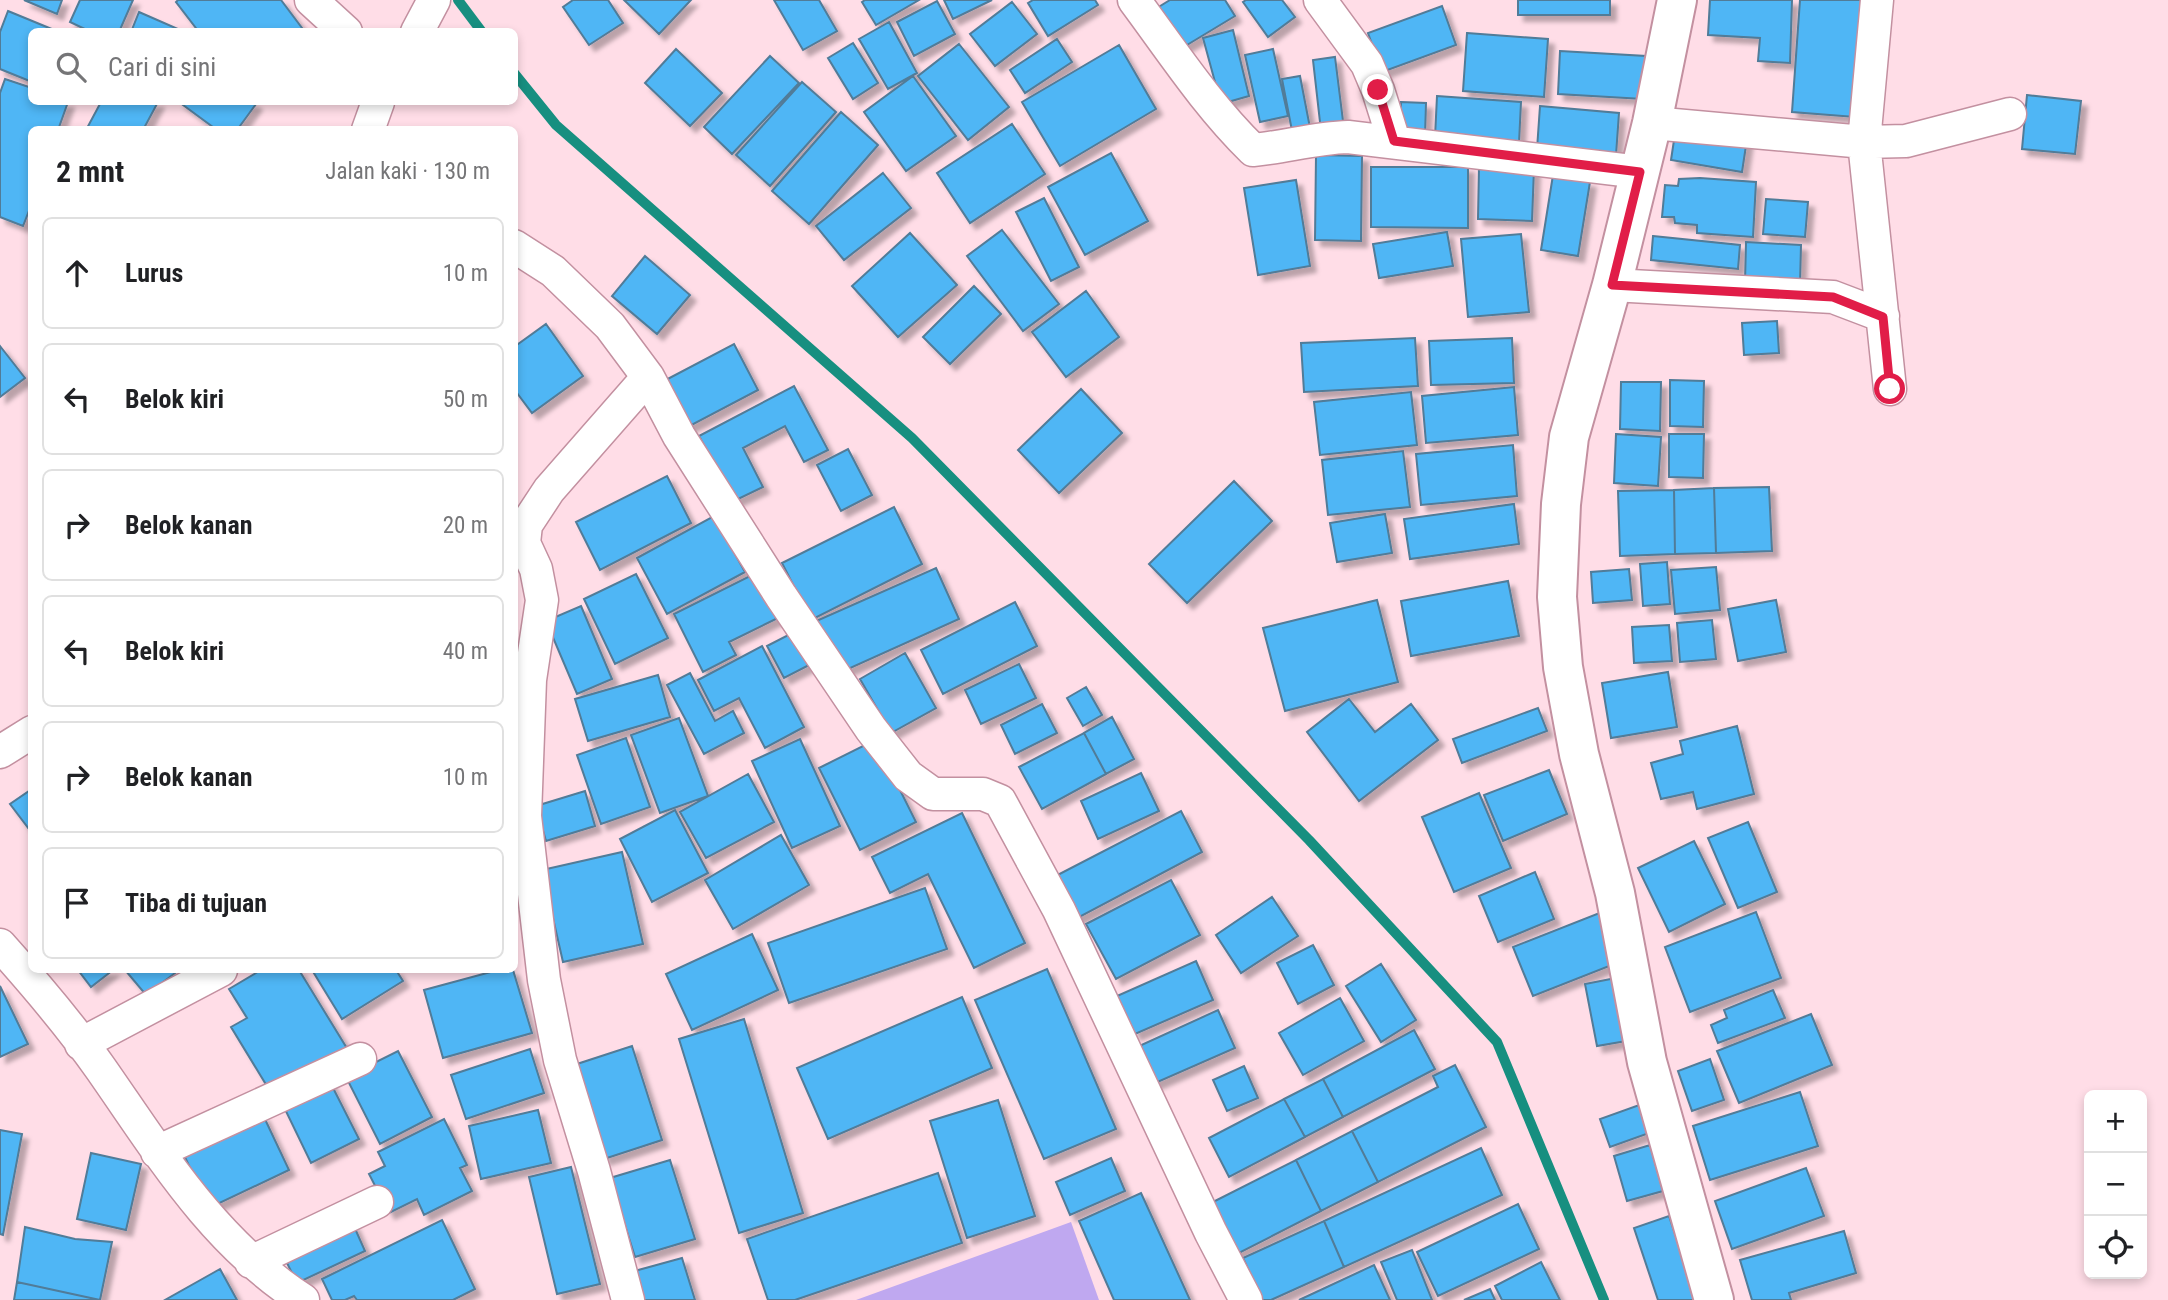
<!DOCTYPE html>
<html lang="id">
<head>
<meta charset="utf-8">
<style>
	:root { --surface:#fff; --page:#f6f6f6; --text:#202124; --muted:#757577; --line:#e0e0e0 }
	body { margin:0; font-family:"Roboto Condensed",sans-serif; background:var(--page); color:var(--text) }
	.controls { position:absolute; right:21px; bottom:21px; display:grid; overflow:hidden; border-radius:10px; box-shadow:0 4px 10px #0003 }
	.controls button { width:63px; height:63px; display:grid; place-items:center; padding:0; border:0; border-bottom:2px solid var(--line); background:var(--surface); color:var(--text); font:35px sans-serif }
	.stop { position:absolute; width:21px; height:21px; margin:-16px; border:5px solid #e11d48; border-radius:50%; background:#fff }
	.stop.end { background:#e11d48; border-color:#fff; box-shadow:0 2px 7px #0008 }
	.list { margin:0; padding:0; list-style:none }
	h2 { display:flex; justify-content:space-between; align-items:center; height:91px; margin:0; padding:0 28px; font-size:30px }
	h2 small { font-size:23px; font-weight:400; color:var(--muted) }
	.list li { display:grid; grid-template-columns:46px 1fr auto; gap:21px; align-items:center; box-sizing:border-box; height:112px; margin:0 14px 14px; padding:0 14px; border:2px solid var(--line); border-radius:10px }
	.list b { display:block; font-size:26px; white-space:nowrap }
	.list em { font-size:23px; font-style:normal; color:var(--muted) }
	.icon { flex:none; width:38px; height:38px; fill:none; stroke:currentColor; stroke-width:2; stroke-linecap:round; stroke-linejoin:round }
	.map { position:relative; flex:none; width:2168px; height:1300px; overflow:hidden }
	.search { position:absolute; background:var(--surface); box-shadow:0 4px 10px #0003; left:28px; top:28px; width:490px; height:77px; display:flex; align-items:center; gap:18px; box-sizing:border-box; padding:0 24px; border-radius:10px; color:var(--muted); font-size:26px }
	.panel { position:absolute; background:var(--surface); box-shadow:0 4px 10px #0003; left:28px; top:126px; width:490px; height:847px; border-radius:10px }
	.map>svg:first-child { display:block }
	.green { fill:#bfa8f0 }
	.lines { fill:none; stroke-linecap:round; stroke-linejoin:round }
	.stream { stroke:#178f80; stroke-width:10 }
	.building { fill:#4fb6f5; stroke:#517b98; stroke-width:2; filter:url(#shadow) }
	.minor-casing { stroke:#c390a0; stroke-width:35 }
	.tertiary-casing { stroke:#c390a0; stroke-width:42 }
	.minor { stroke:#fff; stroke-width:32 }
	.tertiary { stroke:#fff; stroke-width:38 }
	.route { stroke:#e11d48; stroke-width:9 }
</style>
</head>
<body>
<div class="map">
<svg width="2168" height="1300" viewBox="0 0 2168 1300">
	<defs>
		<filter id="shadow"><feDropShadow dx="6" dy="6" stdDeviation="2" flood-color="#0004"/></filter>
	</defs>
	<rect width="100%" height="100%" fill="#ffdde7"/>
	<path class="green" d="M1071,1222L1099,1300H856Z"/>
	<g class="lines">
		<path class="stream" d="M458,0L482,32
			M514,73L556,125L912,438L1309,840L1497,1042L1604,1300"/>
	</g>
	<path class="building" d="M24,0H62L57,14Z
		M80,0H133L119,32H91L70,22Z
		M178,0H281L305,32H199L176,2Z
		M573,0H608L623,23L589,45L563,7Z
		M624,0H691L659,34Z
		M774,0H819L837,31L803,50Z
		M865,0H919L876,25L862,2Z
		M944,0H992L953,19Z
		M1033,0H1095L1098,5L1048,36L1028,3Z
		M1170,0H1225L1235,16L1182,48L1157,8Z
		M1246,0H1282L1295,17L1268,37L1243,2Z
		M1518,0H1610V15H1518Z
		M1710,0H1792L1790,63L1758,61L1760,38L1708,35Z
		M1800,0H1864L1855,117L1792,112Z
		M937,1L955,34L914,56L897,22Z
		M1012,2L1037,34L995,66L970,34Z
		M1442,6L1456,45L1382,72L1368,33Z
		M8,11L59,32H32V82L0,69V32Z
		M139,12L178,29L177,32H131Z
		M889,22L917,73L888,89L859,39Z
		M1233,30L1249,96L1221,104L1203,38Z
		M1467,33L1548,39L1544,97L1463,91Z
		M1057,39L1072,62L1025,93L1010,70Z
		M853,43L878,83L853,99L828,58Z
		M959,44L1009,107L968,140L918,76Z
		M1119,45L1156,109L1060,166L1022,102Z
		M676,49L722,93L690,126L645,83Z
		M1273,49L1288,116L1260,122L1245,55Z
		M1560,51L1646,56L1643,99L1558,94Z
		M770,56L799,83L732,154L704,127Z
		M1335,57L1344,129L1321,131L1313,60Z
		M913,76L956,136L906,171L864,112Z
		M1300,76L1311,133L1293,136L1282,79Z
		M5,79L32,88V102H68L58,130H32V203L23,226L0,217V93Z
		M802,82L836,112L770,186L736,155Z
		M2027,95L2081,101L2075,154L2022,149Z
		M1437,96L1521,102L1519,143L1435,137Z
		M101,102H158L143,130H86Z
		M179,102H252L256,104L237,130H217Z
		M1401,102L1426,103L1425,136L1400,135Z
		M1540,106L1619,113L1616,155L1537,149Z
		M841,112L878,145L809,224L772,191Z
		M1012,124L1045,174L970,223L937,173Z
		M1676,127L1747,139L1742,172L1671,160Z
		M1111,153L1148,221L1085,255L1048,187Z
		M1316,155L1362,156L1361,241L1315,240Z
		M1479,166L1534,168L1532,221L1478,219Z
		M1371,167H1468V228L1371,227Z
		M883,173L911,208L844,260L816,226Z
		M1553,175L1590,182L1578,256L1541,250Z
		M1700,178L1756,182L1753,237L1697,233V225L1675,223L1674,217H1662L1665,185L1678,186L1679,179Z
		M1296,180L1310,266L1258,275L1244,188Z
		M1044,198L1079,267L1051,281L1016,212Z
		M1766,199L1808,202L1805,237L1763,234Z
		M1002,230L1059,304L1023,331L967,256Z
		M1447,232L1453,266L1379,278L1373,244Z
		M910,233L957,285L898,337L852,286Z
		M1521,234L1529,312L1468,317L1461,239Z
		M1653,236L1740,245L1738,269L1651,260Z
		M1746,242L1801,245L1800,284L1745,282Z
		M645,256L690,295L657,334L612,296Z
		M974,286L1001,314L950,364L923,337Z
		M1086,291L1119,337L1066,377L1032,332Z
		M1777,321L1779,353L1744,355L1742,323Z
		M546,324L583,376L532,413L514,389V347Z
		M1415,338L1418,386L1304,392L1301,343Z
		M1512,338L1514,383L1431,385L1429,341Z
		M734,344L758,390L684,429L660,383Z
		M0,346L25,378L0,397Z
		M1670,380L1704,381L1703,427L1670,426Z
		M1621,382H1661L1660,431L1620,429Z
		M794,386L828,450L804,462L785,426L743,448L763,487L734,501L699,436Z
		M1514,387L1518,435L1426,443L1422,396Z
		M1081,389L1122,433L1059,493L1018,450Z
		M1411,392L1417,445L1320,455L1314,402Z
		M1616,434L1661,437L1658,486L1614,483Z
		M1669,434H1704L1703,478L1669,477Z
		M1513,445L1517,496L1421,505L1416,454Z
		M848,449L872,495L841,511L817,465Z
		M1403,451L1410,507L1328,515L1322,460Z
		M667,476L691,523L600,570L576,522Z
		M1234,481L1272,521L1187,603L1149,564Z
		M1769,487L1772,551L1716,553L1714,488Z
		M1714,488L1716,553L1675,554L1674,490Z
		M1674,490L1675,554L1620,556L1618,491Z
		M1514,504L1519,544L1410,559L1404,519Z
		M894,507L922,564L811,620L782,563Z
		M1385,514L1392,553L1337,562L1330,523Z
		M714,516L745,572L667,614L637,558Z
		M1667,562L1670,604L1643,606L1640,564Z
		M1716,567L1720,610L1675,614L1671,570Z
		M936,568L959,619L837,674L814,622Z
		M1629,569L1632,600L1593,603L1591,572Z
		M760,571L782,616L729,642L736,655L703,672L674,614Z
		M636,574L668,638L615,664L584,599Z
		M1508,581L1519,636L1411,656L1401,601Z
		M1377,600L1398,682L1285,711L1263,628Z
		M1776,600L1786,652L1738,661L1728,609Z
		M1015,602L1037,646L943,694L921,650Z
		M581,606L612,679L577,694L546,621Z
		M1712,620L1716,659L1680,662L1677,623Z
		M1669,625L1672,661L1634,663L1632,627Z
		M796,631L813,663L784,678L767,646Z
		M762,646L804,727L765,748L739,698L714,711L698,680Z
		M905,653L936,708L891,733L860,679Z
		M1019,664L1036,698L981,724L965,690Z
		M1668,672L1677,727L1611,738L1602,683Z
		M690,673L715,721L733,711L744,733L704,754L667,685Z
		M658,675L670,717L588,741L575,699Z
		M1086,687L1102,715L1083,726L1067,698Z
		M1349,699L1375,732L1411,704L1438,740L1359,801L1307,732Z
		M1042,704L1057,733L1015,754L1001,725Z
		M1538,708L1547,731L1462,763L1453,739Z
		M1112,717L1134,759L1106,774L1084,733Z
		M679,718L708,796L660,813L631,735Z
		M1737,726L1754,794L1697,809L1693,792L1661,799L1651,763L1683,754L1680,741Z
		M1084,733L1106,774L1042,809L1019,767Z
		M626,738L650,807L601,824L577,755Z
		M800,739L840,826L792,848L752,761Z
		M875,740L916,822L860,850L819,768Z
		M1549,770L1567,814L1503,841L1484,795Z
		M1141,773L1159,811L1098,839L1081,801Z
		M748,774L774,822L706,858L680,812Z
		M32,789V833L10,804Z
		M585,791L595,826L546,841L536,806Z
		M1479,793L1511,868L1454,892L1422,817Z
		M675,810L708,873L652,902L620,839Z
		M1181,811L1202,852L1068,923L1046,881Z
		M962,813L1025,943L974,968L928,874L890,893L872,857Z
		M1748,822L1777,892L1738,908L1708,838Z
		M781,835L809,885L733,929L705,880Z
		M1694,841L1725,904L1669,932L1638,868Z
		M622,852L643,944L563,962L542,870Z
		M1535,872L1554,919L1498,942L1479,896Z
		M1171,880L1200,935L1116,979L1086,924Z
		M925,888L947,949L789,1003L768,943Z
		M1272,897L1298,936L1241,973L1216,935Z
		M1602,912L1622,961L1533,996L1513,947Z
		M1756,912L1781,978L1690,1012L1665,947Z
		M752,934L778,990L692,1030L666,974Z
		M1313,945L1334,985L1298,1004L1277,963Z
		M1196,961L1213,1000L1135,1034L1117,996Z
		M1381,964L1416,1020L1381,1042L1346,986Z
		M1047,969L1116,1129L1044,1159L975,1000Z
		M78,970H113L91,987Z
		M125,970H179L146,995Z
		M261,970H299L348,1050L273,1096L231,1027L247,1018L229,989Z
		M312,970H396L403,981L342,1019Z
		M498,970H513L532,1033L443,1058L424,990Z
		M1626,976L1638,1039L1597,1046L1585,984Z
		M0,986L28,1044L0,1057Z
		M1773,990L1785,1018L1718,1043L1711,1025L1727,1018L1724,1010Z
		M962,997L992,1068L828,1139L797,1068Z
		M1340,998L1364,1041L1303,1075L1279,1033Z
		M1218,1010L1235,1048L1153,1084L1137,1047Z
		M1811,1014L1832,1065L1739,1103L1717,1051Z
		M744,1019L803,1213L739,1233L679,1039Z
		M1414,1030L1435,1069L1343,1117L1323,1079Z
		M632,1046L662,1140L604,1159L574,1065Z
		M530,1049L544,1093L466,1119L451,1075Z
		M398,1051L432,1117L380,1144L346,1077Z
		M1710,1059L1724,1100L1692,1111L1678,1071Z
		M1455,1065L1486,1127L1378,1182L1352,1131L1438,1087L1433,1076Z
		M1244,1066L1258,1098L1227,1111L1213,1080Z
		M1323,1079L1343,1117L1305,1137L1284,1099Z
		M329,1080L359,1139L311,1163L282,1103Z
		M1800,1092L1818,1146L1710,1180L1693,1126Z
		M1284,1099L1305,1137L1229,1177L1209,1138Z
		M998,1100L1035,1216L967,1238L930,1121Z
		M1642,1104L1652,1132L1610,1147L1600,1119Z
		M538,1110L551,1163L481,1179L469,1126Z
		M263,1115L289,1170L209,1208L183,1153Z
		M444,1119L467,1165L460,1168L472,1191L424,1215L417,1199L389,1213L369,1174L385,1166L378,1152Z
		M0,1130L22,1134L3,1235L0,1234Z
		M1352,1131L1378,1182L1321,1211L1296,1160Z
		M1650,1145L1663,1191L1627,1201L1614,1156Z
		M1481,1148L1502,1195L1344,1267L1324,1221Z
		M91,1153L141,1164L126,1230L77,1219Z
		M1111,1158L1125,1191L1070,1215L1056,1182Z
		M670,1160L695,1239L635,1257L610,1178Z
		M1296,1160L1321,1211L1235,1255L1209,1204Z
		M571,1167L600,1284L557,1294L529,1177Z
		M1806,1168L1824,1216L1732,1249L1715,1201Z
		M938,1173L962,1243L795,1300H768L747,1239Z
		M1141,1193L1190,1300H1114L1079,1221Z
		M1518,1204L1539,1249L1438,1296L1417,1252Z
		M1669,1216L1697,1300H1658L1634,1228Z
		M442,1220L475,1289L453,1300H357L354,1296L345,1300H332L322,1279Z
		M1324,1221L1344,1267L1271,1300H1262L1243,1258Z
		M353,1224L365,1251L297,1283L284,1257Z
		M25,1227L75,1239L112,1242L100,1300L17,1282Z
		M1844,1231L1856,1273L1789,1293L1791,1300H1752L1740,1260Z
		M1412,1250L1432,1300H1397L1381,1262Z
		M682,1258L695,1300H639L631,1272Z
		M1541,1262L1560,1300H1502L1495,1286Z
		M1374,1265L1390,1300H1299Z
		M220,1269L237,1300H165Z
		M17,1282L100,1300H14Z
		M1490,1289L1495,1300H1464Z"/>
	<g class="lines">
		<defs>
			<path id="minor" d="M311,0L346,32
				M1134,0C1172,51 1207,105 1253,150C1285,147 1315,138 1348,137L1640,172
				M1320,0L1367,64L1378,90L1394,141
				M1877,0L1864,142L1890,389
				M417,32L434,0
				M1652,123L1864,142L1906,141L2010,114
				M368,130L378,102
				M514,246L553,271L610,326L648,377L679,436L781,596L871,729L908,776L933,794H983L1000,801L1059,910L1211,1233L1246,1300
				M1612,285L1833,297L1883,316
				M0,752L32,732
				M0,945C35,984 70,1025 101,1069C161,1155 213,1242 303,1300
				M81,1044L221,970
				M157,1152L360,1059
				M251,1262L377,1202
				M628,1300L594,1171L560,1060L544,980L525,816L530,680L542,600L536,569L524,543L526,525L549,490L648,377"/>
			<path id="tertiary" d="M1677,0L1652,123L1612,285L1569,437L1561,504L1557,597L1563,667L1579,754L1615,893L1647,1062L1714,1300"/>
		</defs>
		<use href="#minor" class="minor-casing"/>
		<use href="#tertiary" class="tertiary-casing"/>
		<use href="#minor" class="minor"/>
		<use href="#tertiary" class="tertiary"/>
	</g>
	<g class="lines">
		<path class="route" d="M1378,90L1394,141L1640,172L1612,285L1833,297L1883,317L1890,389"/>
	</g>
</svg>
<div class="controls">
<button>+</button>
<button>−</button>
<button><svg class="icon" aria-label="locate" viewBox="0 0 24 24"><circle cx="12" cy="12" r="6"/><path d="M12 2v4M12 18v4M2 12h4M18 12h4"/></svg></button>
</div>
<div class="stop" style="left:1890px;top:389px"></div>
<div class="stop end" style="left:1378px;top:90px"></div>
<div class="search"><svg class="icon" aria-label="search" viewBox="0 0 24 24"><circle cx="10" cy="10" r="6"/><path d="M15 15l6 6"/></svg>Cari di sini</div>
<section class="panel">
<h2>2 mnt<small>Jalan kaki · 130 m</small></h2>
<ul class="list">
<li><svg class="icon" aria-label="ahead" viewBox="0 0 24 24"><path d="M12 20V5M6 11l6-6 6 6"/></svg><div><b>Lurus</b></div><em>10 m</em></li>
<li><svg class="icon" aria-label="left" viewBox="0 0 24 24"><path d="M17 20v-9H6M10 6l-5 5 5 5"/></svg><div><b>Belok kiri</b></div><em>50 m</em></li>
<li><svg class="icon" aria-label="right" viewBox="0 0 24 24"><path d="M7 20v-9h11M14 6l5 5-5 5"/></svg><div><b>Belok kanan</b></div><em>20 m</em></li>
<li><svg class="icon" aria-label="left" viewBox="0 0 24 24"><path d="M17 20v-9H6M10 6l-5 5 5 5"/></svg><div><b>Belok kiri</b></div><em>40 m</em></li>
<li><svg class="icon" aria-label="right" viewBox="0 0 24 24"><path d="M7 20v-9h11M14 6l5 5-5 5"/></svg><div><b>Belok kanan</b></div><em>10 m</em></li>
<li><svg class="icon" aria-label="arrive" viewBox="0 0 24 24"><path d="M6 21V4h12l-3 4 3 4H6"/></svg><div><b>Tiba di tujuan</b></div></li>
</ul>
</section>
</div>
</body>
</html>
